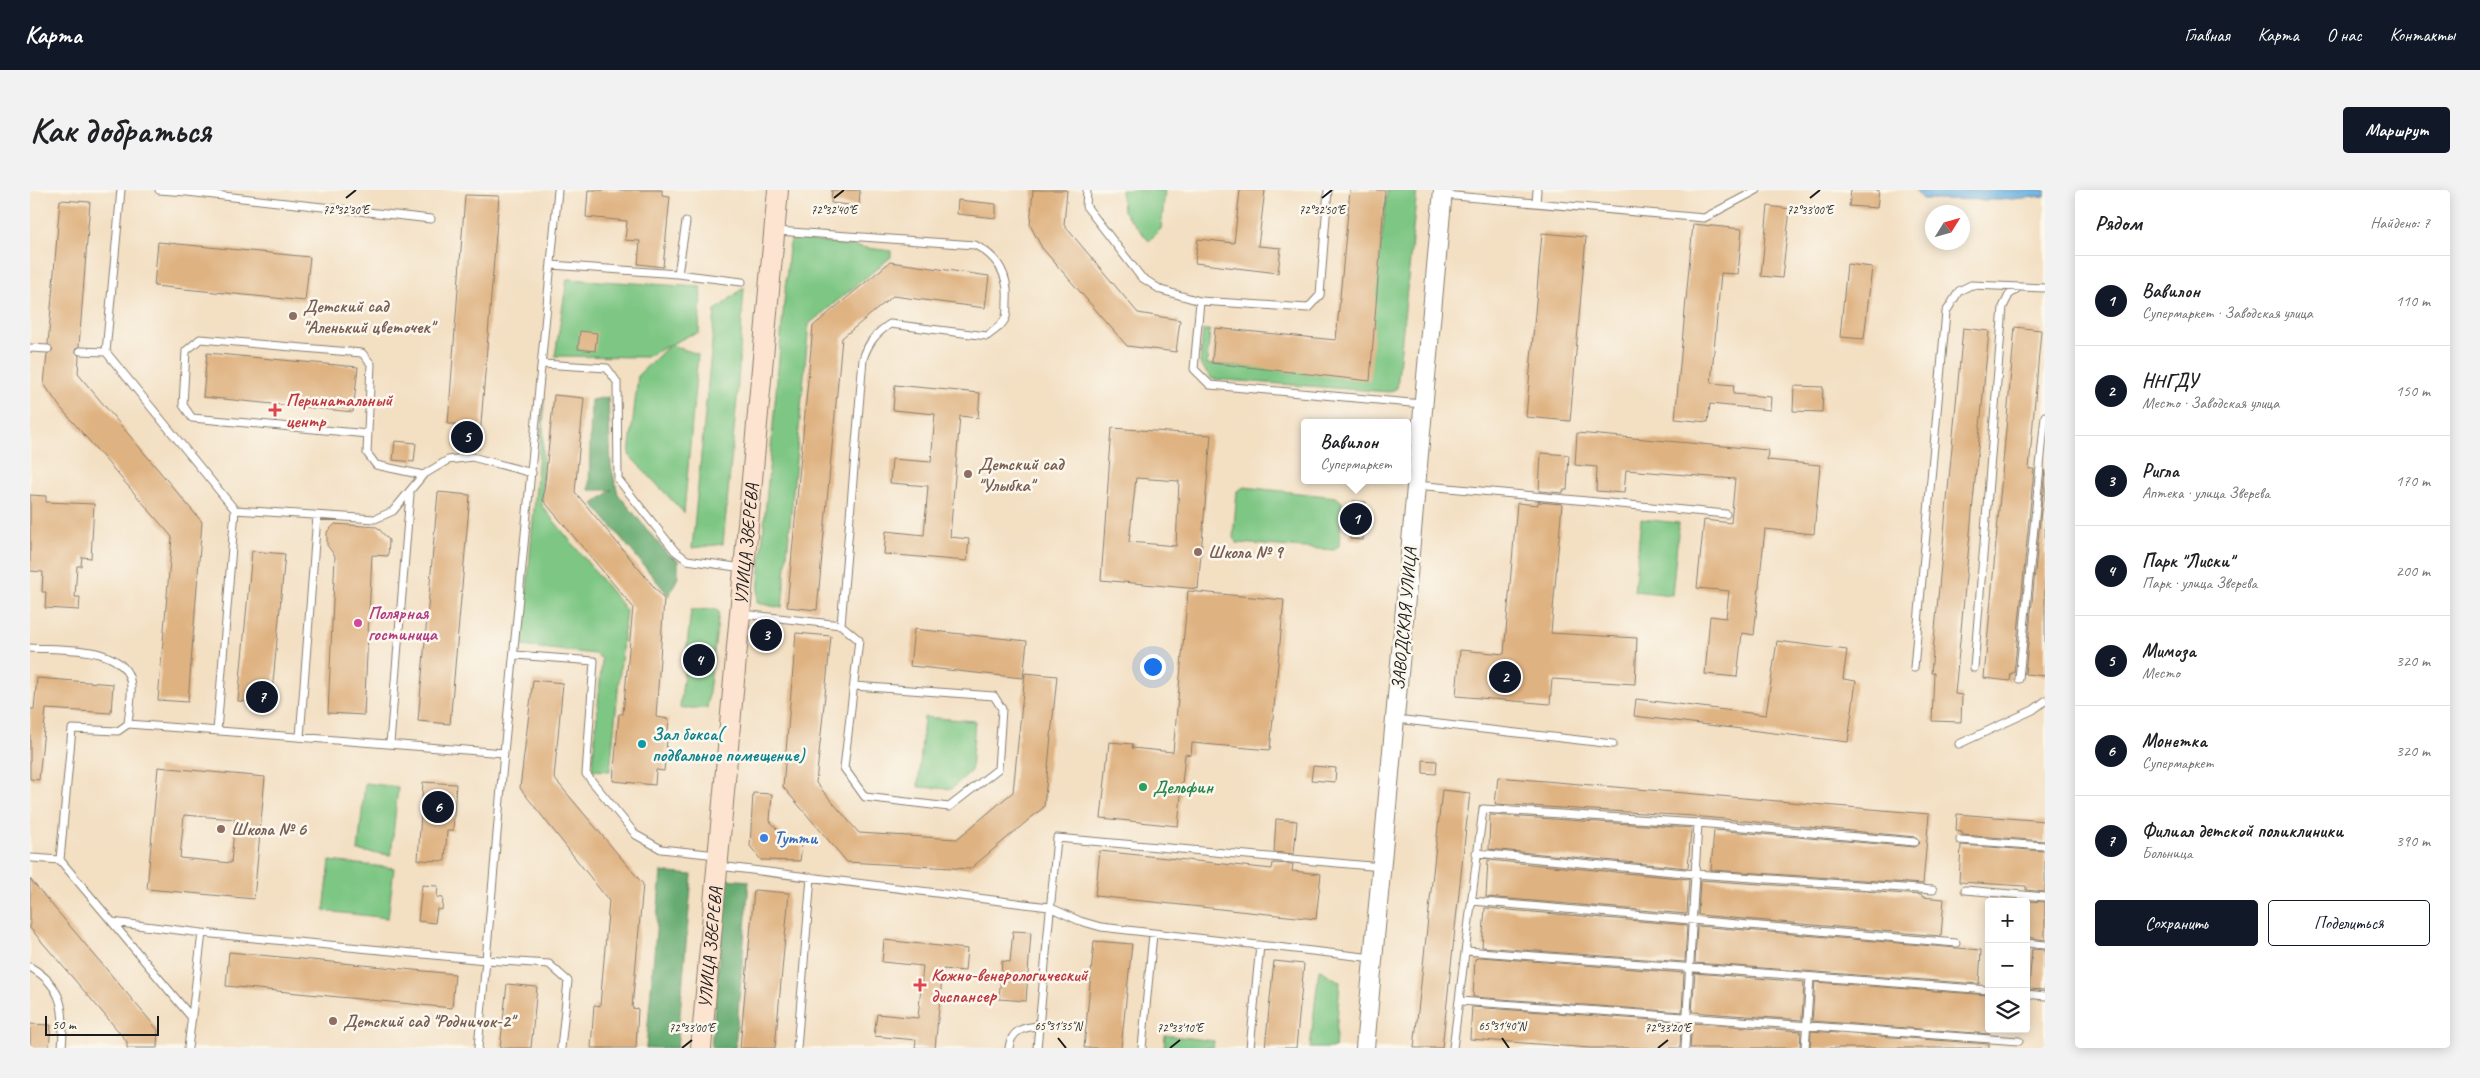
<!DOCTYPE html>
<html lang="ru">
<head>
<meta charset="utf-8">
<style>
	:root { --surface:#fff; --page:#f2f2f2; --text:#202124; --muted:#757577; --line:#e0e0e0; --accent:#111827 }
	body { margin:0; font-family:Caveat,sans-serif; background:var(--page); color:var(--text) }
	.controls { position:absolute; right:15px; bottom:15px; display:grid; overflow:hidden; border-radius:5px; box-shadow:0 2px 12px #0003 }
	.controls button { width:45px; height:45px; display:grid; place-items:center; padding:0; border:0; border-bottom:1px solid var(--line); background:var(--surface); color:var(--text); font:25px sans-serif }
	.compass { position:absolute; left:1895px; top:15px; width:45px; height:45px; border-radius:50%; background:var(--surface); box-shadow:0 2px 12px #0003; rotate:53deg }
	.scale { position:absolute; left:15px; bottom:12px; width:114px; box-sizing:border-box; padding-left:5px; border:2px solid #1c1c1c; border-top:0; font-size:14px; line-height:18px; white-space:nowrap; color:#1c1c1c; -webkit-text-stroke:4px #fbf7ec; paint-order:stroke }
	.you { position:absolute; left:1122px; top:476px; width:18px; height:18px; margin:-12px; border:4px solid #fff; border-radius:50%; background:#1a73e8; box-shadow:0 0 0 8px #1a73e833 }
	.badge { display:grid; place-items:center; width:32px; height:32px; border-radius:50%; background:var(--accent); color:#fff; font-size:16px; font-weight:700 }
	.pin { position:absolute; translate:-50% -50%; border:2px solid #fff; box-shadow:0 1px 5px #0006 }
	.popup { position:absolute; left:1271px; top:229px; width:110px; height:65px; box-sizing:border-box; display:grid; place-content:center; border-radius:5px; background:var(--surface); filter:drop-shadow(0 1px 4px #0005); font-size:16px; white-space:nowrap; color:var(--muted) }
	.popup b { font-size:19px; color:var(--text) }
	.popup::after { content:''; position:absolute; left:50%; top:100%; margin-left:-10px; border:10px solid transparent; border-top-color:var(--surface) }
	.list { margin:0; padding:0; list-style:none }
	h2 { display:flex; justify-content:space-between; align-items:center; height:65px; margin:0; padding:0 20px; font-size:21px }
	h2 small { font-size:16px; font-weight:400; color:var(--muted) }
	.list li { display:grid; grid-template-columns:32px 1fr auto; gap:15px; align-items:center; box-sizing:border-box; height:90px; padding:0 20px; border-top:1px solid var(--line) }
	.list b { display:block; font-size:19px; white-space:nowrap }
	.list p { margin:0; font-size:16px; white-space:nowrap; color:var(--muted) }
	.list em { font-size:16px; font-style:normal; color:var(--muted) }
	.actions { display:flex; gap:10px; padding:15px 20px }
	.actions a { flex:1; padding:11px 0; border:1px solid var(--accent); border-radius:5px; text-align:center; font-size:18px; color:var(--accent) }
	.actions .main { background:var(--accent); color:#fff }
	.icon { flex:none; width:28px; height:28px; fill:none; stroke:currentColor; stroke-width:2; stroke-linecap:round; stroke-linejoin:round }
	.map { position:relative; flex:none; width:2015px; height:858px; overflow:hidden; border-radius:5px }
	header { display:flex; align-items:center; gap:30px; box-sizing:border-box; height:70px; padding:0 25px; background:var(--accent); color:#fff }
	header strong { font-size:24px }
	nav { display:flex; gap:28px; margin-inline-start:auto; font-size:18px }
	.intro { display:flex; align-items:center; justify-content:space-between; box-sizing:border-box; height:120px; padding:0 30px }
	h1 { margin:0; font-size:35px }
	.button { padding:12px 22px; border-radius:5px; background:var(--accent); color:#fff; font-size:18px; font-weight:700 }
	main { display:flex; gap:30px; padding:0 30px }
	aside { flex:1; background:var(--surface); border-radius:5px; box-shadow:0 2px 12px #0003 }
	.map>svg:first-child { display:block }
	.green { fill:#7dc683; stroke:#4c7150 }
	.forest { fill:#66ab71; stroke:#416446 }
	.water { fill:#69b0e0; stroke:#42667e }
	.building { fill:#dfb281; fill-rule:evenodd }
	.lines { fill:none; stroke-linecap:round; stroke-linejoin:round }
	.service-casing { stroke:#887e6f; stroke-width:9 }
	.tertiary-casing { stroke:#887e6f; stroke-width:20 }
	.secondary-casing { stroke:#887e6f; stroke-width:22 }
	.service { stroke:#fff; stroke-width:7 }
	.tertiary { stroke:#fff; stroke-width:18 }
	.secondary { stroke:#fde4d0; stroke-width:20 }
	.ticks { fill:none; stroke:#1c1c1c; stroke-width:2 }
	.education-dot { fill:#8d6e63; stroke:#fbf7ec; stroke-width:2 }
	.health-dot { fill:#e0444e; stroke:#fbf7ec; stroke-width:2 }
	.hotel-dot { fill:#d1479c; stroke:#fbf7ec; stroke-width:2 }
	.culture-dot { fill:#0f9aa8; stroke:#fbf7ec; stroke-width:2 }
	.leisure-dot { fill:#2e9e5b; stroke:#fbf7ec; stroke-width:2 }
	.shop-dot { fill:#3f7fe0; stroke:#fbf7ec; stroke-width:2 }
	.labels { text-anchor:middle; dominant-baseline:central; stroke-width:5; stroke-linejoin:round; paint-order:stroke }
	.education-label { font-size:18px; font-weight:bold; fill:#785e54; stroke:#fbf7ec; text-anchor:start }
	.health-label { font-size:18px; font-weight:bold; fill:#be3a42; stroke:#fbf7ec; text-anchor:start }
	.street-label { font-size:18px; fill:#1c1c1c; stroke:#fbf7ec }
	.hotel-label { font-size:18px; font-weight:bold; fill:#b23c85; stroke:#fbf7ec; text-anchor:start }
	.culture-label { font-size:18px; font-weight:bold; fill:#0d838f; stroke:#fbf7ec; text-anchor:start }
	.leisure-label { font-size:18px; font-weight:bold; fill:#27864d; stroke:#fbf7ec; text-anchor:start }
	.shop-label { font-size:18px; font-weight:bold; fill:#366cbe; stroke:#fbf7ec; text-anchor:start }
	.ticks-label { font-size:12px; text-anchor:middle; fill:#1c1c1c; stroke:#fbf7ec; stroke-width:5; stroke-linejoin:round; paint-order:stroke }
</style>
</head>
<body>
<header>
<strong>Карта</strong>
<nav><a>Главная</a><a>Карта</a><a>О нас</a><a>Контакты</a></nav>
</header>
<div class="intro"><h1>Как добраться</h1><a class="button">Маршрут</a></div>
<main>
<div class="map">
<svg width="2015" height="858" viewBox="0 0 2015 858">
	<rect width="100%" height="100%" fill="#fbf7ec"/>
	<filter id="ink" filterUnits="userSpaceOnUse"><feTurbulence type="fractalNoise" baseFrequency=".02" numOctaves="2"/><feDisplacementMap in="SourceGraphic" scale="10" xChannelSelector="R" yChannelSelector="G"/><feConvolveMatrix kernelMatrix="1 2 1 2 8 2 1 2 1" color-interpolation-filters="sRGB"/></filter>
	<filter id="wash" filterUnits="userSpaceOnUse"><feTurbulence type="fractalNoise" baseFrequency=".0096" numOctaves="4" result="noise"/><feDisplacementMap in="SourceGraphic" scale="20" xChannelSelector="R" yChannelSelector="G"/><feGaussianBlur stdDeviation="1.12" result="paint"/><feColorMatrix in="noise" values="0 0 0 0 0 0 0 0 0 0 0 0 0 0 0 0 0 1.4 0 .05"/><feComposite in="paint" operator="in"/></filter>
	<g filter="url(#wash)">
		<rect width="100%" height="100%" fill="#f3dfc2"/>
		<path class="green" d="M1091,0H1135L1131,39L1119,51L1093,21Z
			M1357,0H1387L1367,198L1359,202L1182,189L1170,174L1173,140H1180L1177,174L1336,185Z
			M768,49L861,61V67L779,134L752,418L727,413L759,57L761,51Z
			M537,89L671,97L669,143L660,145L616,167L525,166Z
			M714,97L707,209L693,354L662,358L685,121Z
			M640,155L668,164L654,323L599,265L608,185Z
			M514,206L512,316L596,420L580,581L562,580L572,469L565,464L492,456Z
			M1214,297L1306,307L1312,312L1309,356L1304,360L1207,353L1203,348L1207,301Z
			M1611,329L1649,333L1642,405L1604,401Z
			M684,419L689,422L677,518H650L661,420Z
			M894,527L945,531L941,581L921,599L888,597Z
			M335,593L368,597L361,665L328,661Z
			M300,671L364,678L358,728L294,721Z
			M1289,779L1310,792L1305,858H1280Z
			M1135,845L1184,851L1183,858H1134Z"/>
		<path class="forest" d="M578,207L581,276L588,304L637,364L648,370V387L639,406L563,314L582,300H559L561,210Z
			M631,682L662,685L647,858H616Z
			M696,689L719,691L705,858H681Z"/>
		<path class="water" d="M1886,0H2015V6L1970,10L1892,9Z"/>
		<g id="blocks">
			<path class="building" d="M558,0H632V6L640,7L633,77L608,74L610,51L595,50L597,31L556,27Z
				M802,0H830L829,16L801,13Z
				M1003,0H1037L1034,35L1108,123L1150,130L1146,162L1097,156L1012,58L1000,35Z
				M1210,0H1235L1228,56L1251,58L1248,83L1165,73L1168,49L1204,53Z
				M1320,0H1355L1340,191L1182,173L1185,138L1306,150Z
				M1821,0H1849L1847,18L1819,16Z
				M435,5L469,6L449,259L424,257L426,234H418Z
				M30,10L60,12L49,156L45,160L49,166L48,184L172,332L158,512L128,510L142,347L30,217L14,194L17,164L23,160L18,154Z
				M928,10L966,14V28L927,24Z
				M1738,16L1760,19L1752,88L1731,86Z
				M1663,34L1712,39L1708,84L1691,83L1681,193L1704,195L1703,204L1741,207L1740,220L1680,214L1678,232L1645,229Z
				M1512,43L1556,47L1540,231L1496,227Z
				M128,52L280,67L275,111L124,96Z
				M860,72L959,86L955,118L863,106L812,148L787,420L757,417L783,136Z
				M1817,74L1842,77L1834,149L1810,147Z
				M1985,137L2011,140L1999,279H2004L1984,483H1981L1980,491L1954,488Z
				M1933,138L1959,141L1925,504L1932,505L1931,532L1902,531L1904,483H1901Z
				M550,141L567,143L565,161L548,159Z
				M177,163L328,177L323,222L173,207Z
				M865,195L950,203L948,228L930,226L920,347L939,349L937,371L854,364L856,341L894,345L898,296L860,293L862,269L901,272L905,224L863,220Z
				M1764,196L1793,197L1792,222L1763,221Z
				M524,205L554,208L545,302L634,409L626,527L639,529L634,581L626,580L625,595L583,591L589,524H593L603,417L513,310Z
				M1082,238L1181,245L1168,399L1071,390ZM1106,288L1149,291L1146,356L1099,352Z
				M1547,243L1738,260L1737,270L1790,275L1784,344L1735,339L1724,445L1712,443L1707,487L1675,484L1680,426L1696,428L1699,401L1667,398L1674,330L1701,333L1705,289L1596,280L1594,303L1566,301L1567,277L1545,275Z
				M365,251L386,253L384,272L363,270Z
				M1511,263L1539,265L1537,300H1533V303L1509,301Z
				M2015,280V486L1995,484Z
				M408,302L440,305L420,534L388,531Z
				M0,305L16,306V312L64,314L61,368L52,367L51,376H47L45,407H50L49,420L15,418L16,402H12L13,382L0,381Z
				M1323,311L1336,312L1333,350L1320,349Z
				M1508,312L1532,314L1521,443L1607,448L1605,494L1522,489L1520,514L1426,506L1430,460L1474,464L1487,313L1508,315Z
				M305,334L347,337L359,350L358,366L342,365L334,525L298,523L305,366L297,355V342Z
				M222,361L255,364L241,514L208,511Z
				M1158,401L1254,410L1240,560L1162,553L1161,565L1155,564L1148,636L1071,628L1079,552L1103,554L1102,558L1143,562Z
				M884,439L997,451L993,488L880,476Z
				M766,443L801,446L786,593L829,643L927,649L983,602L995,483L1027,486L1014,617L940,679L817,672L753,597Z
				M1747,451L1817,460L1813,489L1826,491L1818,552L1604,526L1606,509L1736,525Z
				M7,488L83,494L81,523L16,519L9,590L0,589V519H4Z
				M503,490L533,493L524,588L613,694L602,818L608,819L606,858H561L564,815L570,816L579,711L490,598Z
				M1393,570L1407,571L1406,584L1393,583Z
				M1283,576L1306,578L1305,592L1281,590Z
				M128,577L235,587L224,709L117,699ZM154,625L205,629L201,673L150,668Z
				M1468,587L1899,624L1893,694L1681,680L1684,640L1885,657L1890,653L1886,647L1662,626L1465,614Z
				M393,592L426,594L423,641H417L415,671L388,670Z
				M1412,600L1440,603L1437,629L1412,858H1384Z
				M723,603L742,604L740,631L760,654L772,655L770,671L731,670L720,656Z
				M1927,624L2015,631V651L1932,645V642L1926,641Z
				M1460,625L1661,638L1658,678L1459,659Z
				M1246,629L1267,631L1264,664L1244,662Z
				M1931,655L2015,661V702L1996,700V696L1929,692Z
				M1070,661L1242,679L1243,673L1263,674L1262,681L1291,684L1286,729L1065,706Z
				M1458,670L1659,689L1657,724L1456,707Z
				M0,689L128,840L127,858H97V852L85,837L0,738Z
				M1670,690L1892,705V707L1914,709L1911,746L1668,725Z
				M392,695L408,696L407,707L413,708L412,720L407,719L405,733L388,731Z
				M724,700L759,703L745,858H710Z
				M1996,711L2015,712V750L1996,747Z
				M1455,718L1657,735L1655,772L1452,757Z
				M1667,736L1951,760L1949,794L1665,773Z
				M983,741L1001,742L996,811L969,809L972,771L980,772Z
				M854,750L937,759L935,781L913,779L905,858H885L886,850L844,846L847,824L888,828L893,776L852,772Z
				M1064,751L1102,754L1091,858H1054Z
				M2002,759L2015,760V800L1999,799Z
				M199,762L425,784L422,818L196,796Z
				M1451,767L1654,783L1652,822L1443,807L1445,769Z
				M1244,771L1274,774L1266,858H1235Z
				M1665,783L1774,792L1772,830L1662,822Z
				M1785,792L1959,805V844L1782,831Z
				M477,794L507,797L501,858H470Z
				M1442,817L1651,832L1650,858H1560L1440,849Z
				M1662,833L1771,841L1770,858H1660Z
				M0,834L21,835L19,858H0Z
				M1781,841L1959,854V858H1780Z"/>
		</g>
	</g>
	<g filter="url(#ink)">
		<use href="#blocks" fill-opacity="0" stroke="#887e6f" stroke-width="1"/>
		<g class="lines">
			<defs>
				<path id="service" d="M129,0L157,2V0
					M1057,0L1056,16L1111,87L1131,100L1170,111L1164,179L1180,195L1392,214
					M157,2L401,29
					M1413,5L1674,28L1727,0
					M1506,13L1507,0
					M747,41L945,55C968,67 979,86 977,111C977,116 977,122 976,127C973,135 964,141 957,146L860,134C846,143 838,153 833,169L811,435
					M521,75L648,84L712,92
					M648,84L656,32
					M1170,111L1278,118L1290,105L1298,0
					M0,158L18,159
					M50,161L76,162L205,320L187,541
					M76,162L91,0
					M512,174L577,178L587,192L588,289L645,361L657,370L713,378
					M338,244L162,228L153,215L156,161L170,149L332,163L341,174L337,263L346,275L393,285
					M1386,295L1696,324
					M205,320L345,329L363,321L393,285L418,270L442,267L502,283
					M712,424L811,435L829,450L814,578L835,607L919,617L968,579L972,519L964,506L824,496
					M0,458C31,460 98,454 101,496C102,508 99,522 98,534L88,541L42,539L30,670
					M485,465L564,471L556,584L606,645L631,659L687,665
					M1884,478L1916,122L1929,101L1941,95L2015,98
					M1944,478L1973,117L1979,105L1989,97
					M1989,489L2015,226
					M1366,529L1583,554
					M98,534L474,563
					M270,547L287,326
					M360,554L380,304
					M1929,554L2003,520L2015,511
					M1668,633L1885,652
					M1930,650L2015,656
					M1446,663L1665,684L1903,700
					M2,668L30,670L82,732
					M689,676L1019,717L1050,731L1071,737L1343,768
					M1935,700L2015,707
					M1442,711L1926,753
					M1996,753L2015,755
					M1436,761L1959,800
					M0,777C34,796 35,822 32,858
					M1996,804L2015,806
					M1430,811L1989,851
					M162,828L82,732L172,743
					M158,858L172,743L456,770L474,563L528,0
					M448,858L456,770L519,774L538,791L531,858
					M767,858L781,687
					M979,858C981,840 994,837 1009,836
					M1007,858L1027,648L1352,677
					M1112,858L1123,744
					M1220,858L1230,755
					M1423,858L1453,619L1668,633L1655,858
					M1775,858L1780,787"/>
				<path id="tertiary" d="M1335,858L1413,0"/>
				<g id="secondary">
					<path id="s1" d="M671,858L748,0"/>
				</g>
			</defs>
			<use href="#service" class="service-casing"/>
			<use href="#tertiary" class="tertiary-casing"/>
			<use href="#secondary" class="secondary-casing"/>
			<use href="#service" class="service"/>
			<use href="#tertiary" class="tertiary"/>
			<use href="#secondary" class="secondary"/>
		</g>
	</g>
	<path class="ticks" d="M316,8L326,0M804,8L814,0M1292,8L1302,0M1780,8L1790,0M1028,848L1036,858M1472,848L1479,858M652,858L662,850M1140,858L1150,850M1628,858L1638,850"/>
	<g class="education-dot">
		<circle cx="263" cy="126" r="5"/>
		<circle cx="938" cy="284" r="5"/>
		<circle cx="1168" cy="362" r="5"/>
		<circle cx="191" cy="639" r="5"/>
		<circle cx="303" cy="831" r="5"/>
	</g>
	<g class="health-dot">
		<path d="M242.5 212.5h5v5h5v5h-5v5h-5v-5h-5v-5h5z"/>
		<path d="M887.5 787.5h5v5h5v5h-5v5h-5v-5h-5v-5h5z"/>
	</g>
	<circle class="hotel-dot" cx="328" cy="433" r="5"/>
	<circle class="culture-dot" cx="612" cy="554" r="5"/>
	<circle class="leisure-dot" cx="1113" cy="597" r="5"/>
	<circle class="shop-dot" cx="734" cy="648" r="5"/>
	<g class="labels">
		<g class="education-label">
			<text x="273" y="116">Детский сад<tspan x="273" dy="21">"Аленький цветочек"</tspan></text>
			<text x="948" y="274">Детский сад<tspan x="948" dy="21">"Улыбка"</tspan></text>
			<text x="1178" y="362">Школа № 9</text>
			<text x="201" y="639">Школа № 6</text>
			<text x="313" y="831">Детский сад "Родничок-2"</text>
		</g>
		<g class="health-label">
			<text x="256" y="210">Перинатальный<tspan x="256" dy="21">центр</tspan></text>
			<text x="901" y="785">Кожно-венерологический<tspan x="901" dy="21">диспансер</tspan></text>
		</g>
		<g class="street-label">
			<text stroke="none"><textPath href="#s1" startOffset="506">УЛИЦА ЗВЕРЕВА</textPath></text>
			<text transform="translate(1374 429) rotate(-85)">ЗАВОДСКАЯ УЛИЦА</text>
			<text stroke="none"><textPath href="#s1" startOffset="101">УЛИЦА ЗВЕРЕВА</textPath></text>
		</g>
		<g class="hotel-label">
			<text x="338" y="423">Полярная<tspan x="338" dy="21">гостиница</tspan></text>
		</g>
		<g class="culture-label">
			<text x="622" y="544">Зал бокса(<tspan x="622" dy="21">подвальное помещение)</tspan></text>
		</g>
		<g class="leisure-label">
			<text x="1123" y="597">Дельфин</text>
		</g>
		<g class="shop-label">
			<text x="744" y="648">Тутти</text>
		</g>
	</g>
	<g class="ticks-label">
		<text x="316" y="24">72°32'30"E</text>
		<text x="804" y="24">72°32'40"E</text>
		<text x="1292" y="24">72°32'50"E</text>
		<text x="1780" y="24">72°33'00"E</text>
		<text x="1028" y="840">65°31'35"N</text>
		<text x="1472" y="840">65°31'40"N</text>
		<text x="662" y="842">72°33'00"E</text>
		<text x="1150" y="842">72°33'10"E</text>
		<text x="1638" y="842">72°33'20"E</text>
	</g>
</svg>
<div class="controls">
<button>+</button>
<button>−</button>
<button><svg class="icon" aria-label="layers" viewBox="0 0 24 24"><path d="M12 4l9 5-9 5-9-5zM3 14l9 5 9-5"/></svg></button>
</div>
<svg class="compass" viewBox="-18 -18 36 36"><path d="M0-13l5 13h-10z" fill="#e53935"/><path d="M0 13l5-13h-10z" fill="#757577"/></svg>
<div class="scale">50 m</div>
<div class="you"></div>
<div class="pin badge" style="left:1326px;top:329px">1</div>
<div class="popup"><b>Вавилон</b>Супермаркет</div>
<div class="pin badge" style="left:1475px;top:487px">2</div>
<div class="pin badge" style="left:736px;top:445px">3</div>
<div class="pin badge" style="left:669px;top:470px">4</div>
<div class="pin badge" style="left:437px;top:247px">5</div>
<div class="pin badge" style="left:408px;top:617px">6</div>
<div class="pin badge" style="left:232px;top:507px">7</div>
</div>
<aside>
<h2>Рядом<small>Найдено: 7</small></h2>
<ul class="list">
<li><span class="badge">1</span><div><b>Вавилон</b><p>Супермаркет · Заводская улица</p></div><em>110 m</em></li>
<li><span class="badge">2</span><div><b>ННГДУ</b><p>Место · Заводская улица</p></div><em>150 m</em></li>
<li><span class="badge">3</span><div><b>Ригла</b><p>Аптека · улица Зверева</p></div><em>170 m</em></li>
<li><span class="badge">4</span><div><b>Парк &quot;Лиски&quot;</b><p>Парк · улица Зверева</p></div><em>200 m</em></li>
<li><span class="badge">5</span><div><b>Мимоза</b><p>Место</p></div><em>320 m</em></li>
<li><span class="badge">6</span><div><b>Монетка</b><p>Супермаркет</p></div><em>320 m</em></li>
<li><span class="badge">7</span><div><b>Филиал детской поликлиники</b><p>Больница</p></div><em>390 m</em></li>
</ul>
<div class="actions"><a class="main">Сохранить</a><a>Поделиться</a></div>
</aside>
</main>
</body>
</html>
